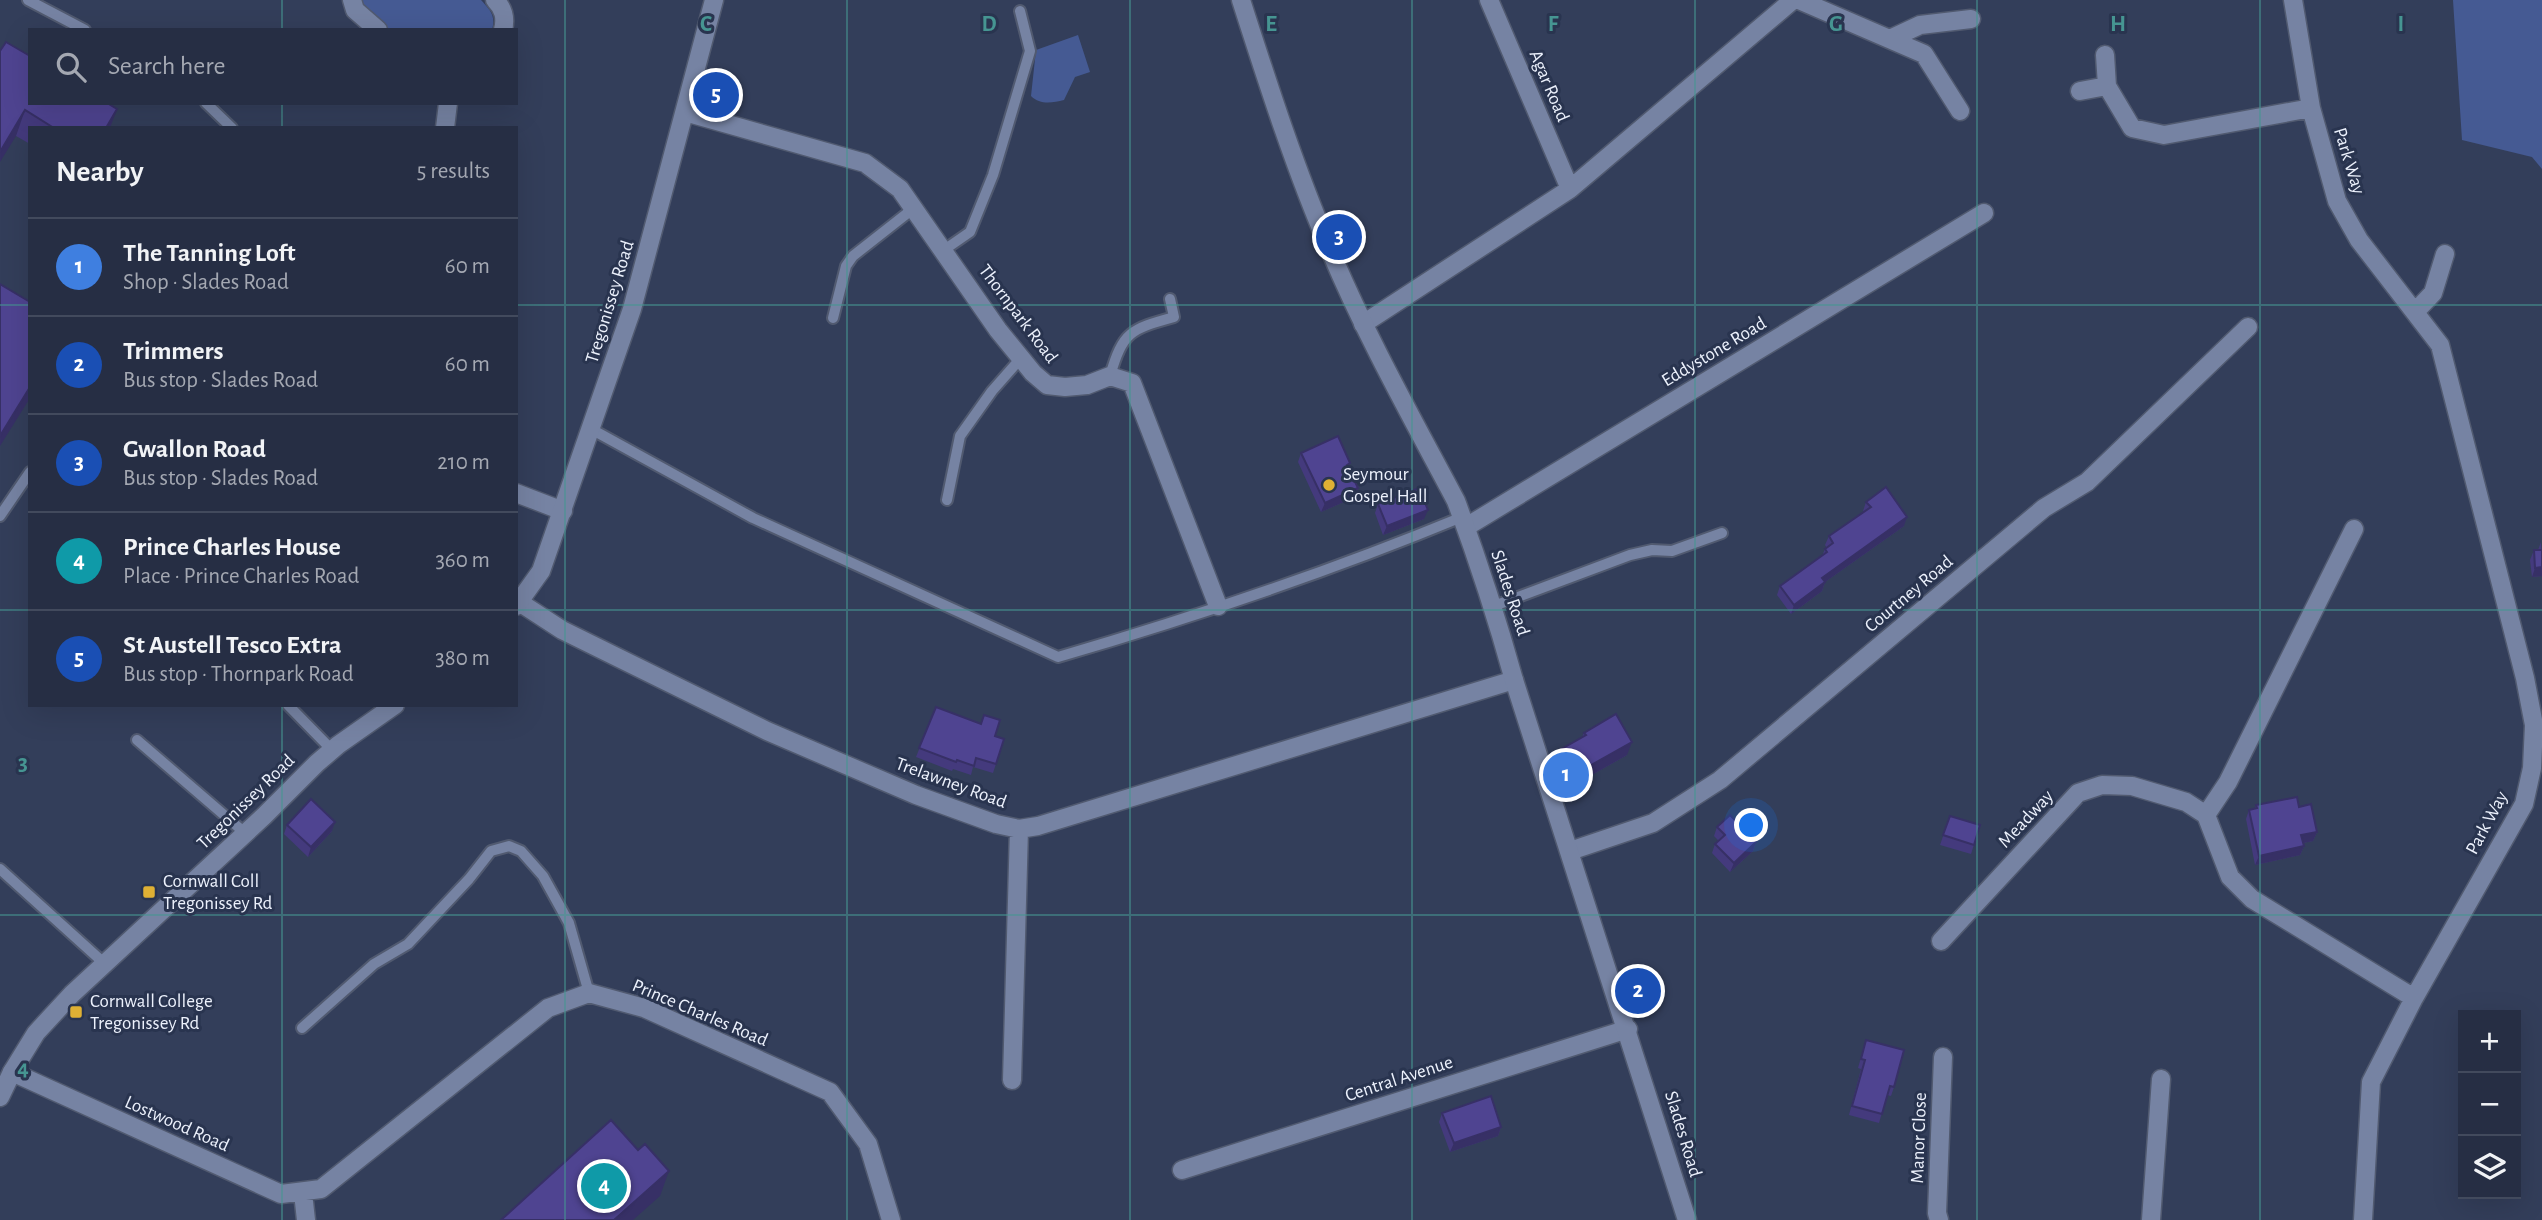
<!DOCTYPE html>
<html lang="en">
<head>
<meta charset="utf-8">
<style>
	:root { --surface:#262e44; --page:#323a4f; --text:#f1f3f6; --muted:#a4a8b2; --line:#424a5d; --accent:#ea580c }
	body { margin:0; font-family:"Alegreya Sans",sans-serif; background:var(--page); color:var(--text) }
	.controls { position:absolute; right:21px; bottom:21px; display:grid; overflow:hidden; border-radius:0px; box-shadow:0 7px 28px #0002 }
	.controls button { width:63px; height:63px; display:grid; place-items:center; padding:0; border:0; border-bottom:2px solid var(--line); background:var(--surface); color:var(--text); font:35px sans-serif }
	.you { position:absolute; left:1752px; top:826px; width:24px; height:24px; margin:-18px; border:5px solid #fff; border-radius:50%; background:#1a73e8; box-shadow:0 0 0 10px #1a73e833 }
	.badge { display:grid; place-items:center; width:46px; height:46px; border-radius:50%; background:var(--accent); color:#fff; font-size:23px; font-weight:700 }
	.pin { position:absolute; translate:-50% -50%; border:4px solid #fff; box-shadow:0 2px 7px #0006 }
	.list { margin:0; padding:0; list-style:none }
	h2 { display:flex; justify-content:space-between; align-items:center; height:91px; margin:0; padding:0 28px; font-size:30px }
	h2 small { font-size:23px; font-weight:400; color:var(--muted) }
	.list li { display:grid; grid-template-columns:46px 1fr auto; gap:21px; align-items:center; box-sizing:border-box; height:98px; padding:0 28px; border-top:2px solid var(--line) }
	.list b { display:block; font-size:26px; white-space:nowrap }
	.list p { margin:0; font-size:23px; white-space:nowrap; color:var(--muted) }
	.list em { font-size:23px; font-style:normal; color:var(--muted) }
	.icon { flex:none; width:38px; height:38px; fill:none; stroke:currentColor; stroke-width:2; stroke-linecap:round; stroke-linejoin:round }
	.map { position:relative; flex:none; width:2542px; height:1220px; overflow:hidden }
	.search { position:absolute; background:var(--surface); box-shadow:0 7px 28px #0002; left:28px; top:28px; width:490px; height:77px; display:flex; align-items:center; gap:18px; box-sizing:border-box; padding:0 24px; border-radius:0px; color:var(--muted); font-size:26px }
	.panel { position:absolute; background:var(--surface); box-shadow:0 7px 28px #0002; left:28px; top:126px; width:490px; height:581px; border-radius:0px }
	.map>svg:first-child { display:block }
	.green { fill:#455a93 }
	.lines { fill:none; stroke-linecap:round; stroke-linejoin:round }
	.service-casing { stroke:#515a70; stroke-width:14 }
	.minor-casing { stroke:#515a70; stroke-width:21 }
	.tertiary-casing { stroke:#515a70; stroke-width:21 }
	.service { stroke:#7683a3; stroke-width:10 }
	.minor { stroke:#7683a3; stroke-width:18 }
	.tertiary { stroke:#7683a3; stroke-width:18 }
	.wall { fill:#443a7d }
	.shaded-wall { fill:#373066 }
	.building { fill:#4f4491; stroke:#373066; stroke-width:2 }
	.grid { fill:none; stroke:#469592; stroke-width:2; stroke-opacity:0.55 }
	.poi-dot { fill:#dfb034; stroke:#29344f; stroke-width:2.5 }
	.labels { text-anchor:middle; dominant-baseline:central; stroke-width:6; stroke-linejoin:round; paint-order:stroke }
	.street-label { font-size:19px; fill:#ecf1fc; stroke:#29344f }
	.poi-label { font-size:19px; fill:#ecf1fc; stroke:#29344f; text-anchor:start }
	.grid-label { font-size:23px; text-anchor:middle; font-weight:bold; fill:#469592; stroke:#29344f; stroke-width:6; stroke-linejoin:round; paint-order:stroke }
</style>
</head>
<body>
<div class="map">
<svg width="2542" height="1220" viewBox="0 0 2542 1220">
	<rect width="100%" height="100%" fill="#333e5a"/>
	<path class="green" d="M360,0H481C490,10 496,15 492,30H390L368,11Z
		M2453,0H2542V169L2532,157L2462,140Z
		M1078,35L1090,72L1075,77L1064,100C1052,103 1040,105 1031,96L1036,50Z"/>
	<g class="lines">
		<defs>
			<path id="service" d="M28,0L85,30
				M206,103L232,128
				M944,250L970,232L993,175L1030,51L1020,11
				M833,318L846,266L853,256L914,208
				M1110,376C1123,331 1131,329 1174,317L1170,299
				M591,429L753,518L1058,657C1195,617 1331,571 1462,517
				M947,500L960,436L992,391L1021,358
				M0,516L30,472
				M1494,606L1630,555L1652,550L1672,551L1722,533
				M288,705L332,750
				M137,740L245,833
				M0,869L105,964
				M302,1028L374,964L408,944L469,879L491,851L509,846L521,851L543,876L569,923L589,993"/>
			<path id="minor" d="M352,0L355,10L378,30
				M495,0C504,9 506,18 503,30
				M1489,0L1570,189
				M1799,0L1924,54L1960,111
				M2293,0L2311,108L2337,201L2359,240L2440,345L2525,678L2534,725L2532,768L2524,804L2414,998L2371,1082L2363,1220
				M1890,39L1920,25L1971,19
				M2105,55L2107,86L2132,128L2164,135L2311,108
				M2080,91L2107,86
				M685,112L865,163L900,189L998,330L1033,373L1047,385L1065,387L1087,385L1110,376L1132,383L1218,606
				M445,128L448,103
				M2415,312L2433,293L2445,254
				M1363,324L1570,189L1793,0
				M516,493L563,511
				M1466,527L1984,213
				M519,602L562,630L767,731L916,795L996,824L1019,829L1038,826L1514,680
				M2206,815L2228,782L2354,529
				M1570,851L1653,823L1720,780L2044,508L2087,482L2248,327
				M1941,941L2078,793L2102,785L2132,786L2186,802L2206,815L2230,877L2252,899L2414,998
				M12,1072L281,1194L321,1189L548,1008L589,993L644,1008L830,1092L868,1144L891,1220
				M1012,1080L1019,829
				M1182,1170L1628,1029
				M303,1193L306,1220
				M1939,1220L1937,1213L1943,1057
				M2151,1220L2161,1079"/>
			<path id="tertiary" d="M1241,0C1268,84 1295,169 1330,250C1366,336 1412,418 1456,501C1478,560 1497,619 1514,680L1687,1220
				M516,606L541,571L632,309L714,0
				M0,1097L12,1072L36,1033L72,994L264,816L317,763L338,745L395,705"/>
		</defs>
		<use href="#service" class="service-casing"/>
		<use href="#minor" class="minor-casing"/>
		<use href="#tertiary" class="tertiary-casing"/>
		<use href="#service" class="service"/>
		<use href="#minor" class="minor"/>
		<use href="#tertiary" class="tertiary"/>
	</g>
	<path class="wall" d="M6,42L110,128H30V144L16,136Z
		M1301,453L1349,468L1358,488L1355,497L1321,512L1298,462Z
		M1866,502L1904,526L1825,582L1822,591L1791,614L1777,595L1780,586L1822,556L1825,549L1827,548L1825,545L1829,536L1864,512L1863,511Z
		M1378,504L1424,519L1383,535L1375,513Z
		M2541,542L2542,576L2532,577L2530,560L2534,550H2538Z
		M936,707L995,736L1004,739L993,773L973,767L971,775L953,769L952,771L916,757Z
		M1584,733L1627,755L1565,790L1553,765L1558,751L1582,737Z
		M2256,805L2299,807L2317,832L2313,841L2303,843L2304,846L2300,855L2255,865L2246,819L2249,810L2255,809Z
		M1950,816L1980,825L1971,854L1940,845Z
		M287,825L332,831L308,857L284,834Z
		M1717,827L1756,842L1753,851L1730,872L1712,853L1715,844L1719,841L1714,836Z
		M1866,1040L1894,1087L1891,1096L1887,1095L1879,1123L1849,1115L1861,1069L1858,1068Z
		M1442,1113L1501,1127L1498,1136L1450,1152L1439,1122Z"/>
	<path class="shaded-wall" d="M117,109L110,128H106Z
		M25,110L16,136L0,162V152Z
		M30,387V398L0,446V436Z
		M1358,488L1355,497L1321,512L1325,503Z
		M1428,510L1424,519L1383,535L1387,526Z
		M1907,517L1904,526L1825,582L1822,591L1791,614L1794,605L1822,578Z
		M2542,567V576L2532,577L2535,568Z
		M1632,742L1627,755L1565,790L1570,777Z
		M335,822L332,831L308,857L311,847Z
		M2317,832L2313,841L2298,844L2301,835Z
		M1756,842L1753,851L1730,872L1734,863Z
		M2304,846L2300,855L2255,865L2259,856Z
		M1501,1127L1498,1136L1450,1152L1454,1143Z
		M669,1171L660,1196L633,1220H614Z"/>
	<path class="building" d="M6,42L30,56V103H107L117,109L106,128H54L25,110L0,152V51Z
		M0,284L30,302V387L0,436Z
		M1338,436L1350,463L1347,465L1358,488L1325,503L1301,453Z
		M1886,487L1907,517L1822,578L1825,582L1794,605L1780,586L1827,552L1825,549L1833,543L1829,536L1871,507L1866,502Z
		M1419,488L1428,510L1387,526L1378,504Z
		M2534,550H2542V567L2535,568Z
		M936,707L981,724L984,715L1000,720L995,736L1004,739L996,764L976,758L974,766L957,760L956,762L919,748Z
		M1616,714L1632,742L1570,777L1558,751L1586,735L1584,733Z
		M2297,797L2299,807L2311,804L2317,832L2301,835L2304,846L2259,856L2249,810L2257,808L2256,805Z
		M311,799L335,822L311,847L287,825Z
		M1730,815L1756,842L1734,863L1715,844L1725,835L1717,827Z
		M1950,816L1980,825L1974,845L1943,835Z
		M1866,1040L1904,1050L1894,1087L1890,1086L1882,1114L1852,1106L1865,1060L1861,1059Z
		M1491,1096L1501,1127L1454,1143L1442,1113Z
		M611,1120L638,1150L645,1144L669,1171L614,1220H501Z"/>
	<path class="grid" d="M282,0V30M565,0V1220M847,0V1220M1130,0V1220M1412,0V1220M1695,0V1220M1977,0V1220M2260,0V1220M282,103V128M0,305H30M516,305H2542M0,610H30M516,610H2542M282,705V1220M0,915H2542"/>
	<g class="poi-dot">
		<circle cx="1329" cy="485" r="7"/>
		<rect x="142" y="885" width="14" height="14" rx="3.5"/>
		<rect x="69" y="1005" width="14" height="14" rx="3.5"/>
	</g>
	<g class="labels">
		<g class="street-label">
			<text transform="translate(1549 86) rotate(67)">Agar Road</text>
			<text transform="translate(2349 161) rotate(73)">Park Way</text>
			<text transform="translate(610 302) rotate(-73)">Tregonissey Road</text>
			<text transform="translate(1018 314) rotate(53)">Thornpark Road</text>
			<text transform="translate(1714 352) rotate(-31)">Eddystone Road</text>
			<text transform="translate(1510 593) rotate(72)">Slades Road</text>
			<text transform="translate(1909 594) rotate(-40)">Courtney Road</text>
			<text transform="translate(951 783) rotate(20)">Trelawney Road</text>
			<text transform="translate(246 802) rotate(-44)">Tregonissey Road</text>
			<text transform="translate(2026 819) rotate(-47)">Meadway</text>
			<text transform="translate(2487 823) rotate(-62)">Park Way</text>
			<text transform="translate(700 1013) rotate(23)">Prince Charles Road</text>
			<text transform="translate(1399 1079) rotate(-18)">Central Avenue</text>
			<text transform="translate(177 1124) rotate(24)">Lostwood Road</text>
			<text transform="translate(1683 1134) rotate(73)">Slades Road</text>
			<text transform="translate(1919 1138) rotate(-88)">Manor Close</text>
		</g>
		<g class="poi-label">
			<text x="1343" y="474">Seymour<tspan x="1343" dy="22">Gospel Hall</tspan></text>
			<text x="163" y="881">Cornwall Coll<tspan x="163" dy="22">Tregonissey Rd</tspan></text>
			<text x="90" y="1001">Cornwall College<tspan x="90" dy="22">Tregonissey Rd</tspan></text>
		</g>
	</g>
	<g class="grid-label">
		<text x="706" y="31">C</text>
		<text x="989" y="31">D</text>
		<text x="1271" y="31">E</text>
		<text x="1553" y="31">F</text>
		<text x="1836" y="31">G</text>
		<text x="2118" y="31">H</text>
		<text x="2401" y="31">I</text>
		<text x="23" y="770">3</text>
		<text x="23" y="1075">4</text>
	</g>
</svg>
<div class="controls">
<button>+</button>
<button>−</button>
<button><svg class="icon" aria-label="layers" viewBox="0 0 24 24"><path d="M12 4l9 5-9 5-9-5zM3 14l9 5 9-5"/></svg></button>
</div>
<div class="you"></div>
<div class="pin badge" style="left:1566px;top:775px;background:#3f7fe0">1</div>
<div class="pin badge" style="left:1638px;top:991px;background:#1a4fb4">2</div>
<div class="pin badge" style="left:1339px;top:237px;background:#1a4fb4">3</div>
<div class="pin badge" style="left:604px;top:1186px;background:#0f9aa8">4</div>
<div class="pin badge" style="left:716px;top:95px;background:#1a4fb4">5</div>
<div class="search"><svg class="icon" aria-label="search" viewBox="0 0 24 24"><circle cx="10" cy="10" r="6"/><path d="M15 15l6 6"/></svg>Search here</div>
<section class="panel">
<h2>Nearby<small>5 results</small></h2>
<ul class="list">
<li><span class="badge" style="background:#3f7fe0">1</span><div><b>The Tanning Loft</b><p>Shop · Slades Road</p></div><em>60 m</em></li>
<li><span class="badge" style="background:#1a4fb4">2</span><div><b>Trimmers</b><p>Bus stop · Slades Road</p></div><em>60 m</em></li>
<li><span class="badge" style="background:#1a4fb4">3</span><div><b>Gwallon Road</b><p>Bus stop · Slades Road</p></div><em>210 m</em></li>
<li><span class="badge" style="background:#0f9aa8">4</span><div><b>Prince Charles House</b><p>Place · Prince Charles Road</p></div><em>360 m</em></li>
<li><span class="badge" style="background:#1a4fb4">5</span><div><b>St Austell Tesco Extra</b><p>Bus stop · Thornpark Road</p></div><em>380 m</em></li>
</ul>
</section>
</div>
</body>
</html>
